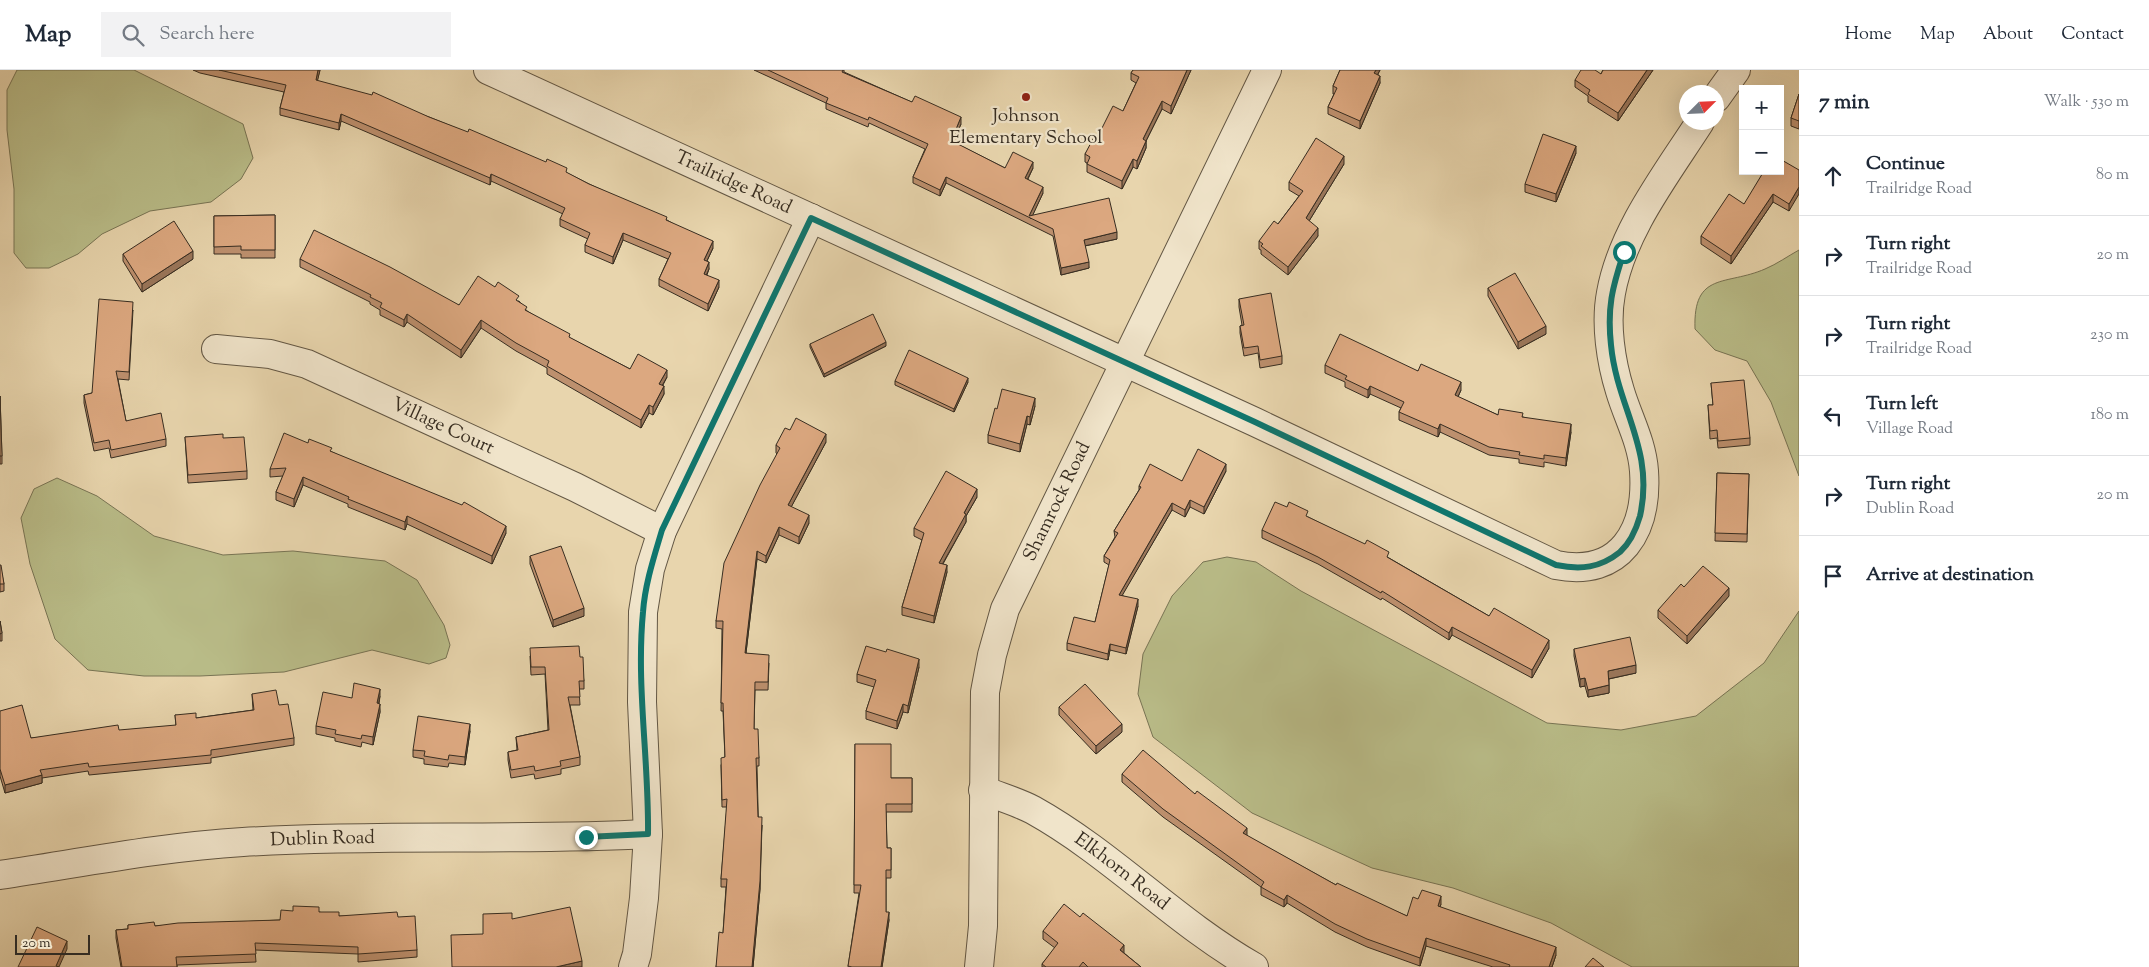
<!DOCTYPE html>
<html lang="en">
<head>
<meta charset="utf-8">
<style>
	:root { --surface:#fff; --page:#f2f2f3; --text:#1f2937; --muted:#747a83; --line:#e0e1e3 }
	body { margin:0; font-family:"Sorts Mill Goudy",serif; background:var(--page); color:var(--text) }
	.controls { position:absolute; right:15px; top:15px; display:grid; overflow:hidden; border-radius:0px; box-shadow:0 5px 20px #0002 }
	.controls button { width:45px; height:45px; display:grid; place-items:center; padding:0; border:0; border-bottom:1px solid var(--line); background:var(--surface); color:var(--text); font:25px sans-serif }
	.compass { position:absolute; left:1679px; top:15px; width:45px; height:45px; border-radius:50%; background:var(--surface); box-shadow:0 5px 20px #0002; rotate:66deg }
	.scale { position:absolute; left:15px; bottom:12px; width:75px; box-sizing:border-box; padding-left:5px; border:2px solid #372d21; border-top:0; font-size:14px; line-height:18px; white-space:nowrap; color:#372d21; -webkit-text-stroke:4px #f0e4ca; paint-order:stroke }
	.stop { position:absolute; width:15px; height:15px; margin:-11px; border:4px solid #0f766e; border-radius:50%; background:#fff }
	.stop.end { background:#0f766e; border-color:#fff; box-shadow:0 1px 5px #0008 }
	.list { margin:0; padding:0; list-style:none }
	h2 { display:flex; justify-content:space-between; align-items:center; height:65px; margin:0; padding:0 20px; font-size:21px }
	h2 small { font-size:16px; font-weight:400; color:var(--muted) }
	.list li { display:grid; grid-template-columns:32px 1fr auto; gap:15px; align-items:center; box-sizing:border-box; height:80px; padding:0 20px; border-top:1px solid var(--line) }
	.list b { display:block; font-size:19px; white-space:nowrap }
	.list p { margin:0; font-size:16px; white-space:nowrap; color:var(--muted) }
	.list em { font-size:16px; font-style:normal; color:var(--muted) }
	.icon { flex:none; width:28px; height:28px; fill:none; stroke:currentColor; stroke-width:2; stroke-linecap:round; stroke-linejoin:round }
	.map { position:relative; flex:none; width:1799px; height:897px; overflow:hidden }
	header { display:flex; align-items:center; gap:30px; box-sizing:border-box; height:70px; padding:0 25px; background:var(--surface); border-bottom:1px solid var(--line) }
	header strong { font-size:24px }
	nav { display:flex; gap:28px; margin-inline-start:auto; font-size:18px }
	.search { width:350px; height:45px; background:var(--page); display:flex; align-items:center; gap:12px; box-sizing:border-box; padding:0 18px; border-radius:0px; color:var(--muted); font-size:19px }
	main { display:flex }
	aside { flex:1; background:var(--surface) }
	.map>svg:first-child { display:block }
	.green { fill:#b9bc88; stroke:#787454 }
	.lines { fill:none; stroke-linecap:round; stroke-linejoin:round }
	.minor-casing { stroke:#635744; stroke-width:30 }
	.minor { stroke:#f0e4ca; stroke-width:28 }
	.wall { fill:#bd906e; stroke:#372d21 }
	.shaded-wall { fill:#9a765a; stroke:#372d21 }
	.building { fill:#dca880; stroke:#372d21 }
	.route { stroke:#0f766e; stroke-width:6 }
	.poi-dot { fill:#8f2418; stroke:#f0e4ca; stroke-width:2 }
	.labels { text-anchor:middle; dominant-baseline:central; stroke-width:4.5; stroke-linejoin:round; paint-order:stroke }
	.poi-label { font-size:19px; fill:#372d21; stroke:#f0e4ca }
	.street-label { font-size:19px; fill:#372d21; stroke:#f0e4ca }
</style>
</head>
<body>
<header>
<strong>Map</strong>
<div class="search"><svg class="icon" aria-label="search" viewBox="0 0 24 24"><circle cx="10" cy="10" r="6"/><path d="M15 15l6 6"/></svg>Search here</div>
<nav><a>Home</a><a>Map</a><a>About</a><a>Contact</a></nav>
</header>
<main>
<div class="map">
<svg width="1799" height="897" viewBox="0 0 1799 897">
	<rect width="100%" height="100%" fill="#e8d5ad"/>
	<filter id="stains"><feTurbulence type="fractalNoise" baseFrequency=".004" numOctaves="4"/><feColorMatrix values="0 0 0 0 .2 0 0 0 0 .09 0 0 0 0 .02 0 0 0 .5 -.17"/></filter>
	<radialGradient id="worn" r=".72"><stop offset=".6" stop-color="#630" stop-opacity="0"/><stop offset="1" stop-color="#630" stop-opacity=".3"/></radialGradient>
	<path class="green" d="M17,0H134L243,54L253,88L241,109L211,132L150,141L102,164L78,184L49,198H26L14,183V119L7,60V20Z
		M1799,180V406L1771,332L1747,291L1715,280L1695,259C1693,201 1726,216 1765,199C1777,194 1788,186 1799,180Z
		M57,408L97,426L154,466L223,485L293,481L385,491L417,510L444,555L450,575L446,588L429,594L372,580L284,602L200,606H144L88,600L55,569L30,494L21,448L34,419Z
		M1227,487L1256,492L1301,521L1547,653L1621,660L1696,646L1764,593L1799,541V897H1632L1551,853L1453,818L1372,798L1252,743L1153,667L1138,624L1143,584L1172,526L1203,492Z"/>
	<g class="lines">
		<defs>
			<g id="minor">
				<path id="s1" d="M488,0L1255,352L1556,495C1621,508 1648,460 1644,401C1642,372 1628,348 1620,321C1611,292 1605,254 1611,223C1622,161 1666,105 1700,52"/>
				<path d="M1716,28L1736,0"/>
				<path id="s2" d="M216,279L270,284L307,294L575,417L662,461"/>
				<path id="s3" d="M983,720C1000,727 1018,732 1033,740C1112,784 1175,852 1254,897"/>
				<path id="s4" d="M0,805C81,793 161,777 243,772C378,764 513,771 648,764"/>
				<path d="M633,897L637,884L644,828L648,764L642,632L643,542L650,499L662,461L811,148"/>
				<path id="s5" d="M979,897L983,856L985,622L992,585L1005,539L1267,0"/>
			</g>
		</defs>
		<use href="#minor" class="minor-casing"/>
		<use href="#minor" class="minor"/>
	</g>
	<path class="wall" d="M193,0H320L317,11L429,47L567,103L589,114L667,150L713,178L707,191L709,199L707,205L719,217L708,241L659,216V209L668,189L623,170L613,194L585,182V175L588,169L560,156V149L563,144L491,111L490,115L341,51L339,60L280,45V38L284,22L200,3Z
		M754,0H844V2L961,54L956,65L962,74L961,76L1005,98H1033L1028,109L1043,123L1032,146L1117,169L1085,176L1089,198L1061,205L1053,166L946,113L940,126L913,113V107L925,79L869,53L868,57L826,39V33Z
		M1133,0H1191L1171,44L1162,39L1146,71V78L1137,99L1133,97L1122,119L1087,102V93L1085,92V84L1097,68L1123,41L1136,13L1131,10V3Z
		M1340,0H1380L1378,4L1380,13L1360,59L1328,44V37L1334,24H1333V16Z
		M1603,0H1653L1618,51L1588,32V26L1575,17V10L1601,4Z
		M1799,24V59L1791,56V48Z
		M1576,83L1556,132L1525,122V114Z
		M1344,94L1309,151L1318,166L1288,205L1261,184V180L1259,179V171L1278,154L1299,126L1289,120V112Z
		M1799,100L1789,141L1773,132L1731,194L1701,174V166L1744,134Z
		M275,145V188H241V184H214V146Z
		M123,184L193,189L142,222L123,191Z
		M300,189L459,235L519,231L527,241L570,268L630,299L667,307L663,315L664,324L653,345L649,343L641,358L547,304V298L516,281L481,258L461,288L407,252L404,257L380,245V240L370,234V232L300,197Z
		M1488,218L1546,264L1518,279L1488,226Z
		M1239,229L1282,286V294L1260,298L1258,283L1244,286L1240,263V256L1242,255L1239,237Z
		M133,240L129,310L118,309L126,351L166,369V376L111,388L109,378L94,381L84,333V325L92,323Z
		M810,274L886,276L824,307L810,277Z
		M1325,295L1418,301L1461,320L1458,327L1498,345L1523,347L1571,362L1566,396L1544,392V397L1519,393V389L1489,385L1440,362L1438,367L1399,350V342L1401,338L1370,324L1368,328L1345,317V312L1325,303Z
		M895,311L968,312L954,342L895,315Z
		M1711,313L1750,368V375L1718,378L1717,368L1710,369L1708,335H1713Z
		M0,326L2,386V394H0Z
		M1035,336L1030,355L1027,354L1020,382L988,373V365L997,339Z
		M790,360L826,372L791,437L809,453L799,474L779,465L766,493L757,489L746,583L769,593L768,620H755L754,659L759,688V696H757L760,819L753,897H716L723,863L726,817H721V809L727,737H722L721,695L725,688L723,641H721L722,559L716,558V551L777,384L776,383V375Z
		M185,367L223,368L247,401V409L188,413Z
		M308,373L332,382L506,463L492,494L407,454L405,460L348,437V434L303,415L294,437L276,430V422L283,406L270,407V399Z
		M1226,401L1204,444L1190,437L1185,447L1172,440L1122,525L1138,536L1126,584L1110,580L1108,590L1067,580V573L1095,552L1109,495L1104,492V486L1115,467L1114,461L1139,420V416L1182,411Z
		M1717,403L1749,404L1747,472L1715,471Z
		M977,427L966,446V452L943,494L947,502L934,553L902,545V537L922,470L914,466V458Z
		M1308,447L1389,488L1489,546L1549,578L1532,608L1452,565L1449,570L1382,528L1381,530L1318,494L1262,468V460Z
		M530,486L584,546L553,557L530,494Z
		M0,495L4,514V521L0,522Z
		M1684,517L1729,526L1687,574L1658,548V540Z
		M0,551L2,563V571H0Z
		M1574,579L1636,603L1609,609V623L1588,627L1585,616L1580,617L1574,586Z
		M530,586L580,587L584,611V619H579L580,635H570L580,687V695L561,699V704L535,709L534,704L511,708L508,690V682L517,680L516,667L548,660L545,604L531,605Z
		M919,597L908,643L903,642L897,659L866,649V641L874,617L857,612V604Z
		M252,624L279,635L294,668V675L211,688V693L89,705L88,701L42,708V713L5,723L0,706V641L31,668L176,656L175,645L196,648L253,640Z
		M380,626L379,634L380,642L373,675L362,672L361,677L335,671V668L316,664V656L352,628Z
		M1059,637L1122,662L1096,684L1059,645Z
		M470,661L465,695L449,693L448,697L424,694V689L413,687V680Z
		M855,674L891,708H912V742H886L887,778H891V808H886V842L889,850L882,897H848L859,823H854Z
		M1122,704L1195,724L1247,766L1336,815L1407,846L1418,829L1441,834L1440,837L1556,885L1552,897H1493L1426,876L1420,896L1367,877L1335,862L1287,833L1284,837L1261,825V817L1163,747L1122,712Z
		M319,842L339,846L398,847L417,880V887L358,892V884L255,880L256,892L177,895V897H121L116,868V860L128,859V855L155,856L280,850Z
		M1043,861L1124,883L1141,897H1042V894L1055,878L1043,869Z"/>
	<path class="shaded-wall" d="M318,0H320L316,17V10Z
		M1187,0H1191L1171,44V36Z
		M1376,0H1380L1374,11V3Z
		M1647,0H1653L1618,51V43Z
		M1380,6V13L1360,59V51Z
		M1162,31V39L1143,77V69Z
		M341,44V51L339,60V53Z
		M961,47V54L954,70V64Z
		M962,68V74L958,81V74Z
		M1146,71V78L1137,99V91Z
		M1576,76V83L1556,132V124Z
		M1344,86V94L1306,156V148Z
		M1133,89V97L1122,119V111Z
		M1033,92V98L1025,114V108Z
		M491,104V111L490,115V108Z
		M946,107V113L940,126V120Z
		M1043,117V123L1031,149L1029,146Z
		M1799,117V124L1789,141V134Z
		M1773,124V132L1731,194V186Z
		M1318,158V166L1288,205V197Z
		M1117,162V169L1084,176V170Z
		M623,163V170L613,194V187Z
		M713,171V178L704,197V190Z
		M193,181V189L142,222V214Z
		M709,192V199L704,210V204Z
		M1089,192V198L1061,205V198Z
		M719,210V217L708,241V234Z
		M407,244V252L404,257V250Z
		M481,250V258L461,288V280Z
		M1546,256V264L1518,279V272Z
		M886,272V276L824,307V304Z
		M667,300V307L659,321V314Z
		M968,308V312L954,342V339Z
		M1461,312V320L1455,333V325Z
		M664,316V324L653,345V337Z
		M1370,316V324L1368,328V320Z
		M1035,328V336L1030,355V347Z
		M649,335V343L641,358V350Z
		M1027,346V354L1020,382V374Z
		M1440,354V362L1438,367V359Z
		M1571,354V362L1566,396V388Z
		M826,364V372L788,443V435Z
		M1226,394V401L1204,444V437Z
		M303,407V415L294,437V429Z
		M977,419V427L966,446V452L939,500V493L964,443Z
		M1190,430V437L1185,447V440Z
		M1172,433V440L1119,531V525Z
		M809,445V453L799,474V467Z
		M407,446V454L405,460V452Z
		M506,456V463L492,494V486Z
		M779,457V465L766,493V486Z
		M757,481V489L745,591V583Z
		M947,495V502L934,553V546Z
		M1729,518V526L1687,574V566Z
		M1138,529V536L1126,584V578Z
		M584,538V546L553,557V550Z
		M1452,557V565L1449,570V563Z
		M1549,570V578L1532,608V600Z
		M1110,574V580L1108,590V584Z
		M919,589V597L908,643V636Z
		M1636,595V603L1608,609V601Z
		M1585,608V616L1580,617V609Z
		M1609,615V623L1588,627V620Z
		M380,619V626L377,641V633Z
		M380,634V642L373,675V667Z
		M903,634V642L897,659V651Z
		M470,654V661L465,695V687Z
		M1122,654V662L1096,684V676Z
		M42,705V713L5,723V715Z
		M762,755L760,819L753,897H752Z
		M1247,758V766L1243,763Z
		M1287,825V833L1284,837V830Z
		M1441,826V834L1438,844V836Z
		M889,842V850L882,897H881Z
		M1426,868V876L1420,896V888Z
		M67,871V879L59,897L56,896Z
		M1124,875V883L1120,880Z
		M1556,877V885L1552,897H1549Z
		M582,891V897H556Z"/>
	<path class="building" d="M219,0H318L316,10L372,25L373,22L429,47L468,62L469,59L546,92L547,89L567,98L566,102L589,114L667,147L666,150L713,171L704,190L709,192L704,204L719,210L708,234L659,209L671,183L623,163L613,187L585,175L590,163L560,149L565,138L491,104L490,108L341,44L339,53L280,38L286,15Z
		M768,0H843L842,2L912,32L915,26L961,47L954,64L962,68L958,74L1005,98L1013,82L1033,92L1025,108L1043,117L1029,146L1109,128L1117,162L1084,170L1089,192L1061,198L1053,159L946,107L940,120L913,107L928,74L869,47L868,50L826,33L828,28Z
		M1133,0H1187L1171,36L1162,31L1143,69L1146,71L1137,91L1133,89L1122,111L1087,94L1090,87L1085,84L1094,67L1097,68L1113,36L1123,41L1139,7L1131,3Z
		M1340,0H1376L1374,3L1380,6L1360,51L1328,37L1337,18L1333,16Z
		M1581,0H1595L1601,4L1603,0H1647L1618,43L1588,24L1590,20L1575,10Z
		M1799,24V51L1791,48Z
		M1543,64L1576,76L1556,124L1525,114Z
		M1316,68L1344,86L1306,148L1318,158L1288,197L1261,176L1263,174L1259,171L1274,151L1278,154L1303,121L1289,112Z
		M1780,89L1799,100V117L1789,134L1773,124L1731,186L1701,166L1729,124L1744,134L1764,101H1780Z
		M275,145V180H241V176L214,177V146Z
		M174,151L193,181L142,214L123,184Z
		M314,160L390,197L459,235L478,206L495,217L498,212L519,226L516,230L527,237L525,240L570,264L569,267L630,299L638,284L667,300L659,314L664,316L653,337L649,335L641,350L547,296L549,291L516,273L481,250L461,280L407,244L404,250L380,237L382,233L370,227L371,225L300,189Z
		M1515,203L1546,256L1518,272L1488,218Z
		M1271,223L1282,286L1260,290L1258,276L1244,278L1240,256L1244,255L1239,229Z
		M99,229L133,232L129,302L116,301L126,351L161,343L166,369L111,380L109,370L94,373L84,325L92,323Z
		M873,244L886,272L824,304L810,274Z
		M1340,264L1418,301L1421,294L1461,312L1455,325L1498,345L1499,339L1523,343L1522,347L1571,354L1566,388L1544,385V389L1519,385L1520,382L1489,377L1440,354L1438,359L1399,342L1404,332L1370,316L1368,320L1345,309L1347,306L1325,295Z
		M909,280L968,308L954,339L895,311Z
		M1744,310L1750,368L1718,371L1717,360L1710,361L1708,335H1713L1711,313Z
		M1002,319L1035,328L1030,347L1027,346L1020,374L988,365L995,338L997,339Z
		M0,326L2,386H0Z
		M796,348L826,364L788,435L809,445L799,467L779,457L766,486L757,481L745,583L769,585L768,612H755L754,659H758L759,688H756L758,747H762L760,811L752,897H716L719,862L723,863L727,809H721L727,729L722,730L721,688L725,687L723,633H721L723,551H716L724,493L760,415L780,378L776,375L785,358L790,360Z
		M284,363L308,373L309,369L332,378L330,381L462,435L464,432L506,456L492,486L407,446L405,452L348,429L349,427L303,407L294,429L276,422L286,398L270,399Z
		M223,364V368L244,367L247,401L188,405L185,367Z
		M1198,379L1226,394L1204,437L1190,430L1185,440L1172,433L1119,525L1138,529L1126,578L1110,574L1108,584L1067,573L1074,547L1095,552L1110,490L1104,486L1118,463L1114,461L1141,417L1139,416L1150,394L1182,411Z
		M946,401L977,419L964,443L966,444L939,493L947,495L934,546L902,537L924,463L914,458Z
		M1717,403L1749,404L1747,464L1715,463Z
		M1275,432L1287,437L1289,432L1308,441L1306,446L1365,474L1367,470L1389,482L1387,487L1489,546L1494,538L1549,570L1532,600L1452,557L1449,563L1382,521L1381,523L1318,487L1262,460Z
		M561,476L584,538L553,550L530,486Z
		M0,495H1L4,514H0Z
		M1703,496L1729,518L1687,566L1658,540L1681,514L1684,517Z
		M0,551L2,563L0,564Z
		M1630,567L1636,595L1608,601L1609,615L1588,620L1585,608L1580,609L1574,579Z
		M579,576L580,587H583L584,611H579L580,627H568L580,687L560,691L561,696L535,701L534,696L511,700L508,682L518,680L516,667L549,660L545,597H531L530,578Z
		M866,576L886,582L887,579L919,589L908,636L903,634L897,651L866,641L876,610L857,604Z
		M354,613L380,619L377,633L380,634L373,667L362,665L361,669L335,664L336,660L316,656L323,622L352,628Z
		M1085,614L1122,654L1096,676L1059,637Z
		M276,620L279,635L288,634L294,668L211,680V685L89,697L88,693L40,700L42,705L5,715L0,699V641L22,635L31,668L118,655L119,660L176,655L175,645L196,643V648L254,640L252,624Z
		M418,646L470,654L465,687L449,685L448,690L424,686L425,681L413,680Z
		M855,674H891V708H912V734H886L887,778H891V800H886V842H889L881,897H852L848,896L861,815H854Z
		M1143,680L1195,724L1197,721L1247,758L1243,763L1336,815L1337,813L1407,846L1413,827L1418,829L1422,820L1441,826L1438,836L1556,877L1549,897H1509L1510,895L1426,868L1420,888L1367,869L1335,854L1287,825L1284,830L1261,817L1264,812L1163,739L1122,704Z
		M1064,834L1080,847L1083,843L1124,875L1120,880L1141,897H1088L1083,892L1079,897H1046L1042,894L1058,873L1043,861Z
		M293,836L319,837V842H339V846L397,842L398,847L415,846L417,880L358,884V877L255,873L256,884L176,887L177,897H122L116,860L128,859V855L154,852L155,856L178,853L280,850L281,840L293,841Z
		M570,837L582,891L556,897H452L451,865L483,864V844L512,843V849Z
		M37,857L67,871L56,896L59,897H18Z
		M1593,888L1604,897H1585Z"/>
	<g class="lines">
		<path class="route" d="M586,767L648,764C649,690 636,616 643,542C645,514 654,487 662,460L811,148L1255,352L1556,495C1581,500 1600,498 1620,482C1631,472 1636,460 1640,446C1655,379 1617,338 1611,275C1607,238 1612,218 1624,182"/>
	</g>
	<circle class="poi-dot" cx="1026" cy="27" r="5"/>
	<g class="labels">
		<g class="poi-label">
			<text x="1026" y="46">Johnson<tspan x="1026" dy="22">Elementary School</tspan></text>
		</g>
		<g class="street-label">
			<text stroke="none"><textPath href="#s1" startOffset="270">Trailridge Road</textPath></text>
			<text stroke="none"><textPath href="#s2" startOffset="242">Village Court</textPath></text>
			<text stroke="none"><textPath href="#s5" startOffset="480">Shamrock Road</textPath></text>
			<text stroke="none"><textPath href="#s4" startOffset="325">Dublin Road</textPath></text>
			<text stroke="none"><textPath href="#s3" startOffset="162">Elkhorn Road</textPath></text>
		</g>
	</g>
	<rect width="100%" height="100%" filter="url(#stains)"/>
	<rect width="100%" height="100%" fill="url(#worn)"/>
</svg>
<div class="controls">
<button>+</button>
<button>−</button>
</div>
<svg class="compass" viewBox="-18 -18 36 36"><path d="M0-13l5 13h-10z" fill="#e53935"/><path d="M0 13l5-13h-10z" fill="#747a83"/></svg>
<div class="scale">20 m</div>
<div class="stop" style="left:1624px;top:182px"></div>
<div class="stop end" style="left:586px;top:767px"></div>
</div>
<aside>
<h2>7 min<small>Walk · 530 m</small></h2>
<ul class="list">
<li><svg class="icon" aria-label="ahead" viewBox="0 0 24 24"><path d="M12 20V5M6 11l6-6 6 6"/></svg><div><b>Continue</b><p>Trailridge Road</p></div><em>80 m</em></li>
<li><svg class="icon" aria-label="right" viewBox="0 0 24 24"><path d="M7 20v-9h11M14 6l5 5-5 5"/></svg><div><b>Turn right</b><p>Trailridge Road</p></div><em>20 m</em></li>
<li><svg class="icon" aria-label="right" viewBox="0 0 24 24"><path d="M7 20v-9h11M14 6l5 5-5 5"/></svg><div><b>Turn right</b><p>Trailridge Road</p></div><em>230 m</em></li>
<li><svg class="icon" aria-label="left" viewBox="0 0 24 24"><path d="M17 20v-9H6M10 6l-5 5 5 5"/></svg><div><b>Turn left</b><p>Village Road</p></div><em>180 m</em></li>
<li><svg class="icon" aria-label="right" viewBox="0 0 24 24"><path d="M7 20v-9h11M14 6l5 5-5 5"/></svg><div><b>Turn right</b><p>Dublin Road</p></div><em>20 m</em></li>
<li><svg class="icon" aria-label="arrive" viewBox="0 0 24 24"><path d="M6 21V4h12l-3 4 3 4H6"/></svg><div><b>Arrive at destination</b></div></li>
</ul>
</aside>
</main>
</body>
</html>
